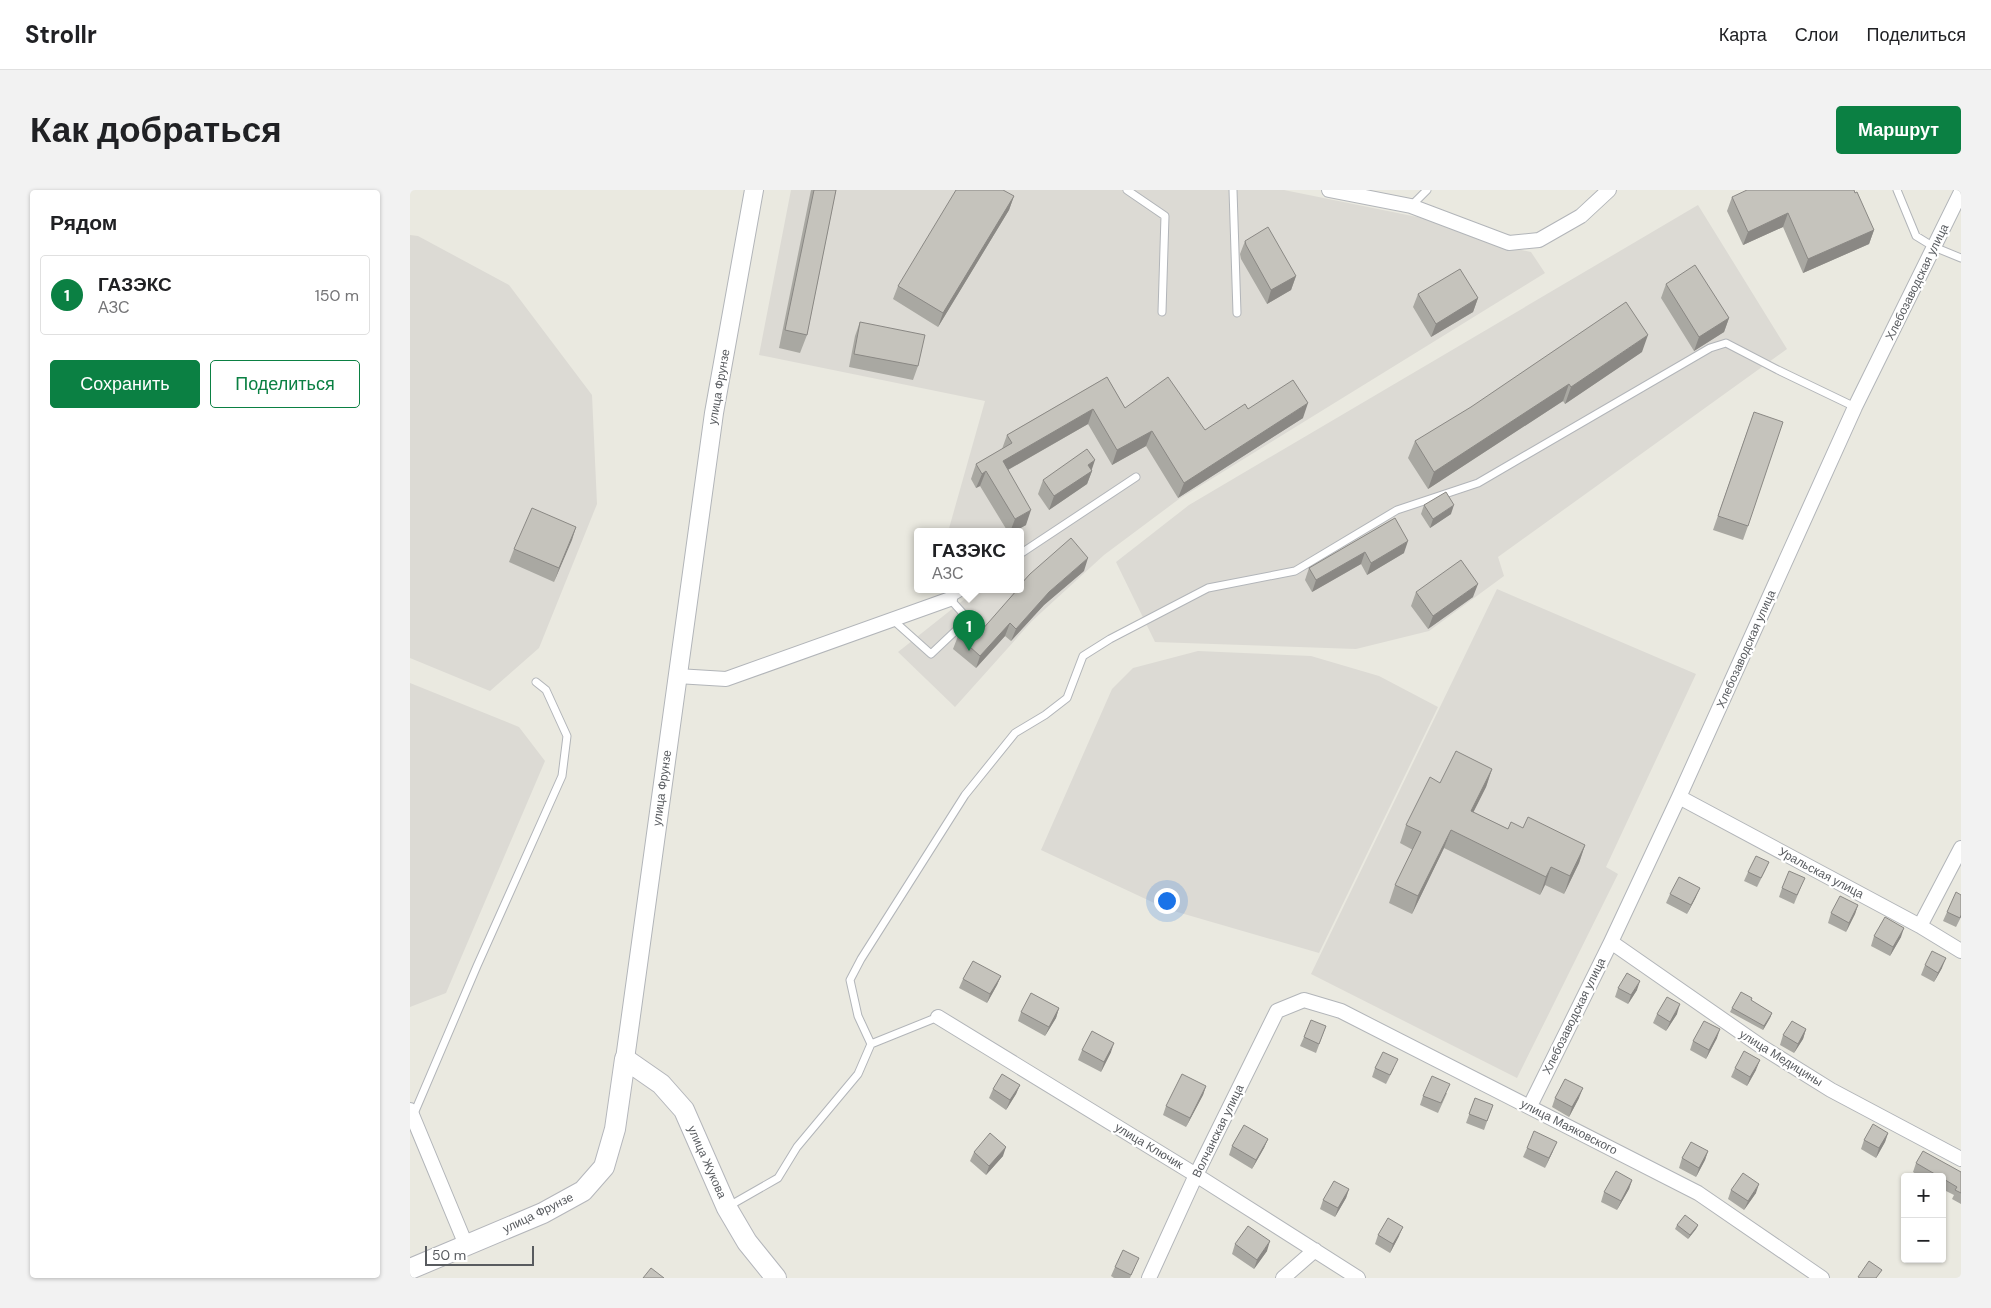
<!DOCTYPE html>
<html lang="ru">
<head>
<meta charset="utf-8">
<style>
	:root { --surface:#fff; --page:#f2f2f2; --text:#202124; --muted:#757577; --line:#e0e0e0; --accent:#0b8043 }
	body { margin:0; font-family:"DM Sans",sans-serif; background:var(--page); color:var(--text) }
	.controls { position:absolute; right:15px; bottom:15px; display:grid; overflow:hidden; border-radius:5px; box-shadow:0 1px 4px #0004 }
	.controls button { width:45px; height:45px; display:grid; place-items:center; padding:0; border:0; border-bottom:1px solid var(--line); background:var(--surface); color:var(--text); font:25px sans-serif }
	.scale { position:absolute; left:15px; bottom:12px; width:109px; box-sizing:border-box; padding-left:5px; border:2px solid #585b5f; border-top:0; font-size:14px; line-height:18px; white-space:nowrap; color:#585b5f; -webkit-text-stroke:4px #fff; paint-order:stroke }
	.you { position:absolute; left:756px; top:710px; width:18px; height:18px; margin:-12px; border:4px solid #fff; border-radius:50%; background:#1a73e8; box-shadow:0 0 0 8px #1a73e833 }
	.badge { display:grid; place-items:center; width:32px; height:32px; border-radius:50%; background:var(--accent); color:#fff; font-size:16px; font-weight:700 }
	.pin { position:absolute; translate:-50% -41px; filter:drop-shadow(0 1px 2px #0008) }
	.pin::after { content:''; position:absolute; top:26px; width:18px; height:15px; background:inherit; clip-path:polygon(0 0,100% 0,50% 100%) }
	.popup { position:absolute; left:504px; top:338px; width:110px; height:65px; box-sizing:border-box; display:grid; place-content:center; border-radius:5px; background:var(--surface); filter:drop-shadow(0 1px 4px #0005); font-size:16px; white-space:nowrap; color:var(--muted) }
	.popup b { font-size:19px; color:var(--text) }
	.popup::after { content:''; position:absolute; left:50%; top:100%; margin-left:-10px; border:10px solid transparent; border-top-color:var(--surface) }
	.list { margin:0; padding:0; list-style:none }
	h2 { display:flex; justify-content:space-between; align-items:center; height:65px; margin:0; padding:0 20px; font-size:21px }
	h2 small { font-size:16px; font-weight:400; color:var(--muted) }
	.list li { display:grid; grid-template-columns:32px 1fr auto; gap:15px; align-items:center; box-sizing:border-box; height:80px; margin:0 10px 10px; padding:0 10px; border:1px solid var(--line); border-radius:5px }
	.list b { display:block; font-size:19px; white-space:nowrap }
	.list p { margin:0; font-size:16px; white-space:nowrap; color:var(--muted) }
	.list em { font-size:16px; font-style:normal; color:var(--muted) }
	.actions { display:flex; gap:10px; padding:15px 20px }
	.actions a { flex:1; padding:11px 0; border:1px solid var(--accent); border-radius:5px; text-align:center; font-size:18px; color:var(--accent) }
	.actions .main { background:var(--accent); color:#fff }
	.map { position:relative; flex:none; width:1551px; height:1088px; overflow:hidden; border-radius:5px }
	header { display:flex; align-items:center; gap:30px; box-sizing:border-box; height:70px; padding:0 25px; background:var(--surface); border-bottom:1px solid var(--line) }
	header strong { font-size:24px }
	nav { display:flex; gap:28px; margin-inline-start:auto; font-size:18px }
	.intro { display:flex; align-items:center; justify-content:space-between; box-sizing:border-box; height:120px; padding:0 30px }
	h1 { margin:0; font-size:35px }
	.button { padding:12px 22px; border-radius:5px; background:var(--accent); color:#fff; font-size:18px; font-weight:700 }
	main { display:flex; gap:30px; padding:0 30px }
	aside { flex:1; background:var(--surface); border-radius:5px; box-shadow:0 1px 4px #0004 }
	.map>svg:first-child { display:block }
	.industrial { fill:#dcdad4 }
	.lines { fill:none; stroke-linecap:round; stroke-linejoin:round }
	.service-casing { stroke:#b2b5b9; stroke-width:9 }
	.minor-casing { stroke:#b2b5b9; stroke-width:16 }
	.tertiary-casing { stroke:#b2b5b9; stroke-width:20 }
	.secondary-casing { stroke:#b4b6bb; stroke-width:22 }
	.service { stroke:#fff; stroke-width:7 }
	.minor { stroke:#fff; stroke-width:14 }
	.tertiary { stroke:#fff; stroke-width:18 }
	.secondary { stroke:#fff; stroke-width:20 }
	.wall { fill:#a9a8a2 }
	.shaded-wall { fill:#8a8884 }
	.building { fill:#c5c3bc; stroke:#8a8884 }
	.labels { text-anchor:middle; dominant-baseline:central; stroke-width:4.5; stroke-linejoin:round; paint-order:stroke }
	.street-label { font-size:12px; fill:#585b5f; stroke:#fff }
</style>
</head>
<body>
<header>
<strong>Strollr</strong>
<nav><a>Карта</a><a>Слои</a><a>Поделиться</a></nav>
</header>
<div class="intro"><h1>Как добраться</h1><a class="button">Маршрут</a></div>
<main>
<aside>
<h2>Рядом<small></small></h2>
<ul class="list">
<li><span class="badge">1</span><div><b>ГАЗЭКС</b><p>АЗС</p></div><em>150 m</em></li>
</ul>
<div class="actions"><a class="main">Сохранить</a><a>Поделиться</a></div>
</aside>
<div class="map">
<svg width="1551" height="1088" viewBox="0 0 1551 1088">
	<rect width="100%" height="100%" fill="#eae9e0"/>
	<path class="industrial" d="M381,0H874L1032,32L1098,57L1121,62L1135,83L769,309L694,365L622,431L545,517L488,462L566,400H610V342H538L575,211L349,165Z
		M1288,15L1377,159L1088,367L1094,386L1019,441L946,459L745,452L706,372L779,315Z
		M0,45L8,46L99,95L182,205L187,314L129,458L80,501L0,468Z
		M1087,399L1286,484L1196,677L1208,684L1107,888L901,784Z
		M788,461L901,466L969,486L1028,517L909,763L757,719L631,660L702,499L723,478Z
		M0,493L109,537L135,571L36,803L0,817Z"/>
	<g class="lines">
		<defs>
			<path id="service" d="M717,0L755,26L752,122
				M823,0L827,123
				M1487,0L1506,46L1524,57L1551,68
				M1001,16L1017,0
				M610,364L726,287
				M483,430L521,464L558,429L540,409L555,400
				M461,854L448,826L440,790L451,769L555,605L605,543L635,525L657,508L673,466L700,449L798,398L885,381L987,320L1068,293L1300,158L1316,153L1368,180L1445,217
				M3,926L67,776L152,586L157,546L136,500L126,492
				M319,1016L368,988L387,957L448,884L461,854L528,827"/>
			<path id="minor" d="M919,0L1001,16L1099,53L1129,50L1171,26L1199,0
				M267,486L316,489L540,409
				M1269,607L1510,736L1551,761
				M1510,736L1551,658
				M1201,752L1352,857L1421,900L1551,969
				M528,827L786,985L948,1088
				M1120,916L1201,752L1269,607L1445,217L1551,2
				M0,920L56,1055
				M739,1088L786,985L867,821L894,810L931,821L1288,1003L1412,1088
				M873,1088L905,1060"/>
			<path id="tertiary" d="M215,869L304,223L344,0"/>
			<path id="secondary" d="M0,1079L133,1023L173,1001L194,977L205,939L215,869L251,894L274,920L317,1018L337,1052L366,1088"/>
		</defs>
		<use href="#service" class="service-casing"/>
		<use href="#minor" class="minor-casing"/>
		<use href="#tertiary" class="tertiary-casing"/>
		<use href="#secondary" class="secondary-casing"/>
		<use href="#service" class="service"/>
		<use href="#minor" class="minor"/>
		<use href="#tertiary" class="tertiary"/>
		<use href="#secondary" class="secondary"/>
	</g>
	<path class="wall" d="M401,0H426L397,145L390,163L369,158Z
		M604,6L599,20L528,137L483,109L488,96Z
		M1322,7L1464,40L1459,54L1393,83L1373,37L1333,55L1317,21Z
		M835,51L886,86L881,100L857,114L831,69L830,64Z
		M1256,94L1319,128L1314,142L1284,161L1251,108Z
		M1008,104L1068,108L1063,122L1021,147L1003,117Z
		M450,132L508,176L503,190L439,177L445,146Z
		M1232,162L1155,214L1153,211L1018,299L998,268L1005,251Z
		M697,187L715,218L795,240L838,219L893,228L768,308L736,256L702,275L678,234L598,280L616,335L603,342H598L570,296L566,298L561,289L566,274L592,259L597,245Z
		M1339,236L1338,336L1333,350L1303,340Z
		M681,279L682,281L677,294L639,320L628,304L633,290Z
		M1014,315L1041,324L1020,338L1011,324Z
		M985,328L994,363L957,385L951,374L902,402L895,390L899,378Z
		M166,337L144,392L99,372L104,359Z
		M674,381L634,415L601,451L595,446L566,478L543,459L548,446L571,441Z
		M1006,402L1063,407L1018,439L1001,416Z
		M1082,579L1076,597L1063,622L1098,639L1113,638L1175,655L1169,673L1154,704L1135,695L1130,705L1034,658L1002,724L979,713L985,695L1003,660L990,653L996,635L1030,593Z
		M1359,672L1355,681L1347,697L1334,691L1338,682Z
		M1391,697L1384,714L1369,707L1372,698Z
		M1260,704L1286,707L1277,724L1256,713Z
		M1551,705V727L1546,737L1533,731L1537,722Z
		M1448,715L1445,724L1436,742L1418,733L1421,723Z
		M1464,746L1491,747L1480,766L1461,756Z
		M1515,775L1532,778L1524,792L1511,785Z
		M591,786L587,795L577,813L549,798L553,789Z
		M1208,798L1227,800L1218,814L1205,807Z
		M1342,808L1341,811L1362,823L1360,828L1353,840L1320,822L1322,818Z
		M649,818L646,828L635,846L608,831L611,822Z
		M1247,824H1267L1256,841L1243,833Z
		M916,836L906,863L890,856L894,847Z
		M1396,839L1393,849L1384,863L1370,855L1373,845Z
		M1307,848L1296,869L1280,860L1283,851Z
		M672,860L701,862L691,882L668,870Z
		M965,878H984L976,894L962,887Z
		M1325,878L1346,880L1337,896L1321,887Z
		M610,895L606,904L596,920L579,908L583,899Z
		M796,896L793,905L776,937L753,925L756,916Z
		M1037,903L1028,923L1010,915L1013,906Z
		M1065,908L1083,915L1074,940L1056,933Z
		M1145,908H1169L1159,927L1142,917Z
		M1478,943L1475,952L1466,968L1451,959L1454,950Z
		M858,949L854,958L842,979L819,965L822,956Z
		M1117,958L1143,961L1135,978L1113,967Z
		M1298,961L1295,970L1286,987L1269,978L1272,968Z
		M564,962L593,966L576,985L560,971Z
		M1506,973L1551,982V1014L1542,1009L1544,1005L1532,999V987H1510L1503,982Z
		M1222,990L1219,999L1207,1020L1191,1012L1194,1002Z
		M939,999L936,1008L925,1027L910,1019L913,1010Z
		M1321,1000L1346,1003L1334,1020L1318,1009Z
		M1267,1035H1288L1286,1039L1278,1049L1265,1039Z
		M968,1045L989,1046L980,1063L965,1054Z
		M825,1054L857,1061L844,1079L822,1064Z
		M705,1077H725L720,1088H704L701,1086Z"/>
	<path class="shaded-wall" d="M604,6L599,20L528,137L533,123Z
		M1378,23L1373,37L1333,55L1338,42Z
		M1464,40L1459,54L1393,83L1398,69Z
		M886,86L881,100L857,114L861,100Z
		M1068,108L1063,122L1021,147L1026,134Z
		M1319,128L1314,142L1284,161L1289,147Z
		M1238,145L1232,162L1155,214L1161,197Z
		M1159,194L1153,211L1018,299L1024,282Z
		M898,213L893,228L768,308L774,293Z
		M683,219L678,234L587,286L593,271Z
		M742,241L736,256L702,275L707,260Z
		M685,270L681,282L682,281L677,294L639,320L644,306L678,275Z
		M576,281L570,296L566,298L572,284Z
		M1044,315L1041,324L1020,338L1023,329Z
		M621,320L616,335L603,342H600L605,329Z
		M166,337L162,350L144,392L149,378Z
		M998,351L994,363L957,385L961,373Z
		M955,362L951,374L902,402L906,390Z
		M678,368L674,381L634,415L601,451L606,439L639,402Z
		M1068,394L1063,407L1018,439L1023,426Z
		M600,433L595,446L566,478L570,466Z
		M1082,579L1076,597L1055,639L1061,621Z
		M1041,640L1034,658L1002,724L1008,706Z
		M1175,655L1169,673L1154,704L1160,686Z
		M1141,677L1135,695L1130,705L1136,687Z
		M1290,698L1286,707L1277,724L1281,715Z
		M1448,715L1445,724L1436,742L1439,733Z
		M1494,738L1491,747L1480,766L1483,757Z
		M1536,768L1532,778L1524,792L1528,783Z
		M591,786L587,795L577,813L580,804Z
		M1230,791L1227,800L1218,814L1221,805Z
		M1270,814L1267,824L1256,841L1260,832Z
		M649,818L646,828L635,846L639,837Z
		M1362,823L1360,828L1353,840L1354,836Z
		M1310,839L1307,848L1296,869L1299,860Z
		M1396,839L1393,849L1384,863L1388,854Z
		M704,853L701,862L691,882L694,872Z
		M1350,870L1346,880L1337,896L1340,887Z
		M610,895L606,904L596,920L600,910Z
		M796,896L793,905L776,937L780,928Z
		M1173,898L1169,908L1159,927L1162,917Z
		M1478,943L1475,952L1466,968L1469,958Z
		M858,949L854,958L842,979L846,970Z
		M1147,952L1143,961L1135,978L1139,968Z
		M596,957L593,966L576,985L579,976Z
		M1298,961L1295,970L1286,987L1289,978Z
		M1222,990L1219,999L1207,1020L1211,1011Z
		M1349,994L1346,1003L1334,1020L1338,1011Z
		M939,999L936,1008L925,1027L928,1018Z
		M1288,1035L1286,1039L1278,1049L1280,1045Z
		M993,1037L989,1046L980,1063L983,1054Z
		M860,1051L857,1061L844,1079L847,1070Z"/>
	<path class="building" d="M404,0H426L397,145L375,140Z
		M546,0H593L604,6L533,123L488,96Z
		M1337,0H1444L1445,3L1447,2L1464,40L1398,69L1378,23L1338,42L1322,7Z
		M858,37L886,86L861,100L836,55L835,51Z
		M1285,75L1319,128L1289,147L1256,94Z
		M1050,79L1068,108L1026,134L1008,104Z
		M1216,112L1238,145L1161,197L1159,194L1024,282L1005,251L1061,217Z
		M450,132L515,145L508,176L444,164Z
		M697,187L715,218L758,187L795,240L835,214L838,219L883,190L898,213L774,293L742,241L707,260L683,219L593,271L621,320L605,329L576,281L572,284L566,274L602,253L597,245Z
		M1344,222L1373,232L1338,336L1308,326Z
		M677,259L685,270L678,275L682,281L644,306L633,290Z
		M1036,302L1044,315L1023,329L1014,315Z
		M122,318L166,337L149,378L104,359Z
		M985,328L998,351L961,373L955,362L906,390L899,378Z
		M661,348L678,368L639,402L606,439L600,433L570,466L548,446L561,432L571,441L607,400H610V395L620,384Z
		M1051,370L1068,394L1023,426L1006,402Z
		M1046,561L1082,579L1061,621L1098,639L1101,632L1113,638L1118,627L1175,655L1160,686L1141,677L1136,687L1041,640L1008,706L985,695L1011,642L996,635L1020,587L1030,593Z
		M1346,666L1359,672L1351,688L1338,682Z
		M1379,681L1395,688L1387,705L1372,698Z
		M1269,687L1290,698L1281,715L1260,704Z
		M1546,702L1551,705V725L1550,728L1537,722Z
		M1430,706L1448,715L1439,733L1421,723Z
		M1475,727L1494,738L1483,757L1464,746Z
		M1522,761L1536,768L1528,783L1515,775Z
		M563,771L591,786L580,804L553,789Z
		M1217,783L1230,791L1221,805L1208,798Z
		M1331,802L1342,808L1341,810L1362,823L1354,836L1322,818Z
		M621,803L649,818L639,837L611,822Z
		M1257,807L1270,814L1260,832L1247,824Z
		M901,830L916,836L909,854L894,847Z
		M1294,831L1310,839L1299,860L1283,851Z
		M1382,831L1396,839L1388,854L1373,845Z
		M682,841L704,853L694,872L672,860Z
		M1334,861L1350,870L1340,887L1325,878Z
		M973,862L988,869L980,885L965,878Z
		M592,884L610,895L600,910L583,899Z
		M772,884L796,896L780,928L756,916Z
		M1022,886L1040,894L1031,913L1013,906Z
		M1155,889L1173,898L1162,917L1145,908Z
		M1065,908L1083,915L1077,931L1059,924Z
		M1463,934L1478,943L1469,958L1454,950Z
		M834,935L858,949L846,970L822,956Z
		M1124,941L1147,952L1139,968L1117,958Z
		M580,943L596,957L579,976L564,962Z
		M1281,952L1298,961L1289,978L1272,968Z
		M1513,961L1551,982V1003L1545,1000L1547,997L1532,988V987H1530L1506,973Z
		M1206,981L1222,990L1211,1011L1194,1002Z
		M1333,983L1349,994L1338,1011L1321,1000Z
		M924,991L939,999L928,1018L913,1010Z
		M1275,1025L1288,1035L1280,1045L1267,1035Z
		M978,1028L993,1037L983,1054L968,1045Z
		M838,1036L860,1051L847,1070L825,1054Z
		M713,1060L729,1068L721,1085L705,1077Z
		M1459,1071L1472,1080L1466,1088H1450L1448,1087Z
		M241,1078L254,1088H233Z"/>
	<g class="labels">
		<g class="street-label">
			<text transform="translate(1507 92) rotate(-64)">Хлебозаводская улица</text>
			<text transform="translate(309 197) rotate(-80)">улица Фрунзе</text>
			<text transform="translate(1336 459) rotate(-66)">Хлебозаводская улица</text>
			<text transform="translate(252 598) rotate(-82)">улица Фрунзе</text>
			<text transform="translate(1411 683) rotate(28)">Уральская улица</text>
			<text transform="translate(1164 826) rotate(-64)">Хлебозаводская улица</text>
			<text transform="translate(1371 868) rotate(32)">улица Медицины</text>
			<text transform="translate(1159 937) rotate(27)">улица Маяковского</text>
			<text transform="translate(808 941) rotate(-64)">Волчанская улица</text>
			<text transform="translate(739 956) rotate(31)">улица Ключик</text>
			<text transform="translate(297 972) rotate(66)">улица Жукова</text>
			<text transform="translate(128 1023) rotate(-26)">улица Фрунзе</text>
		</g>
	</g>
</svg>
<div class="controls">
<button>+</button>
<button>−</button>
</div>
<div class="scale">50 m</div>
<div class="you"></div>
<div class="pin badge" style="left:559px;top:461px">1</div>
<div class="popup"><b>ГАЗЭКС</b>АЗС</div>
</div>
</main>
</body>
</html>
